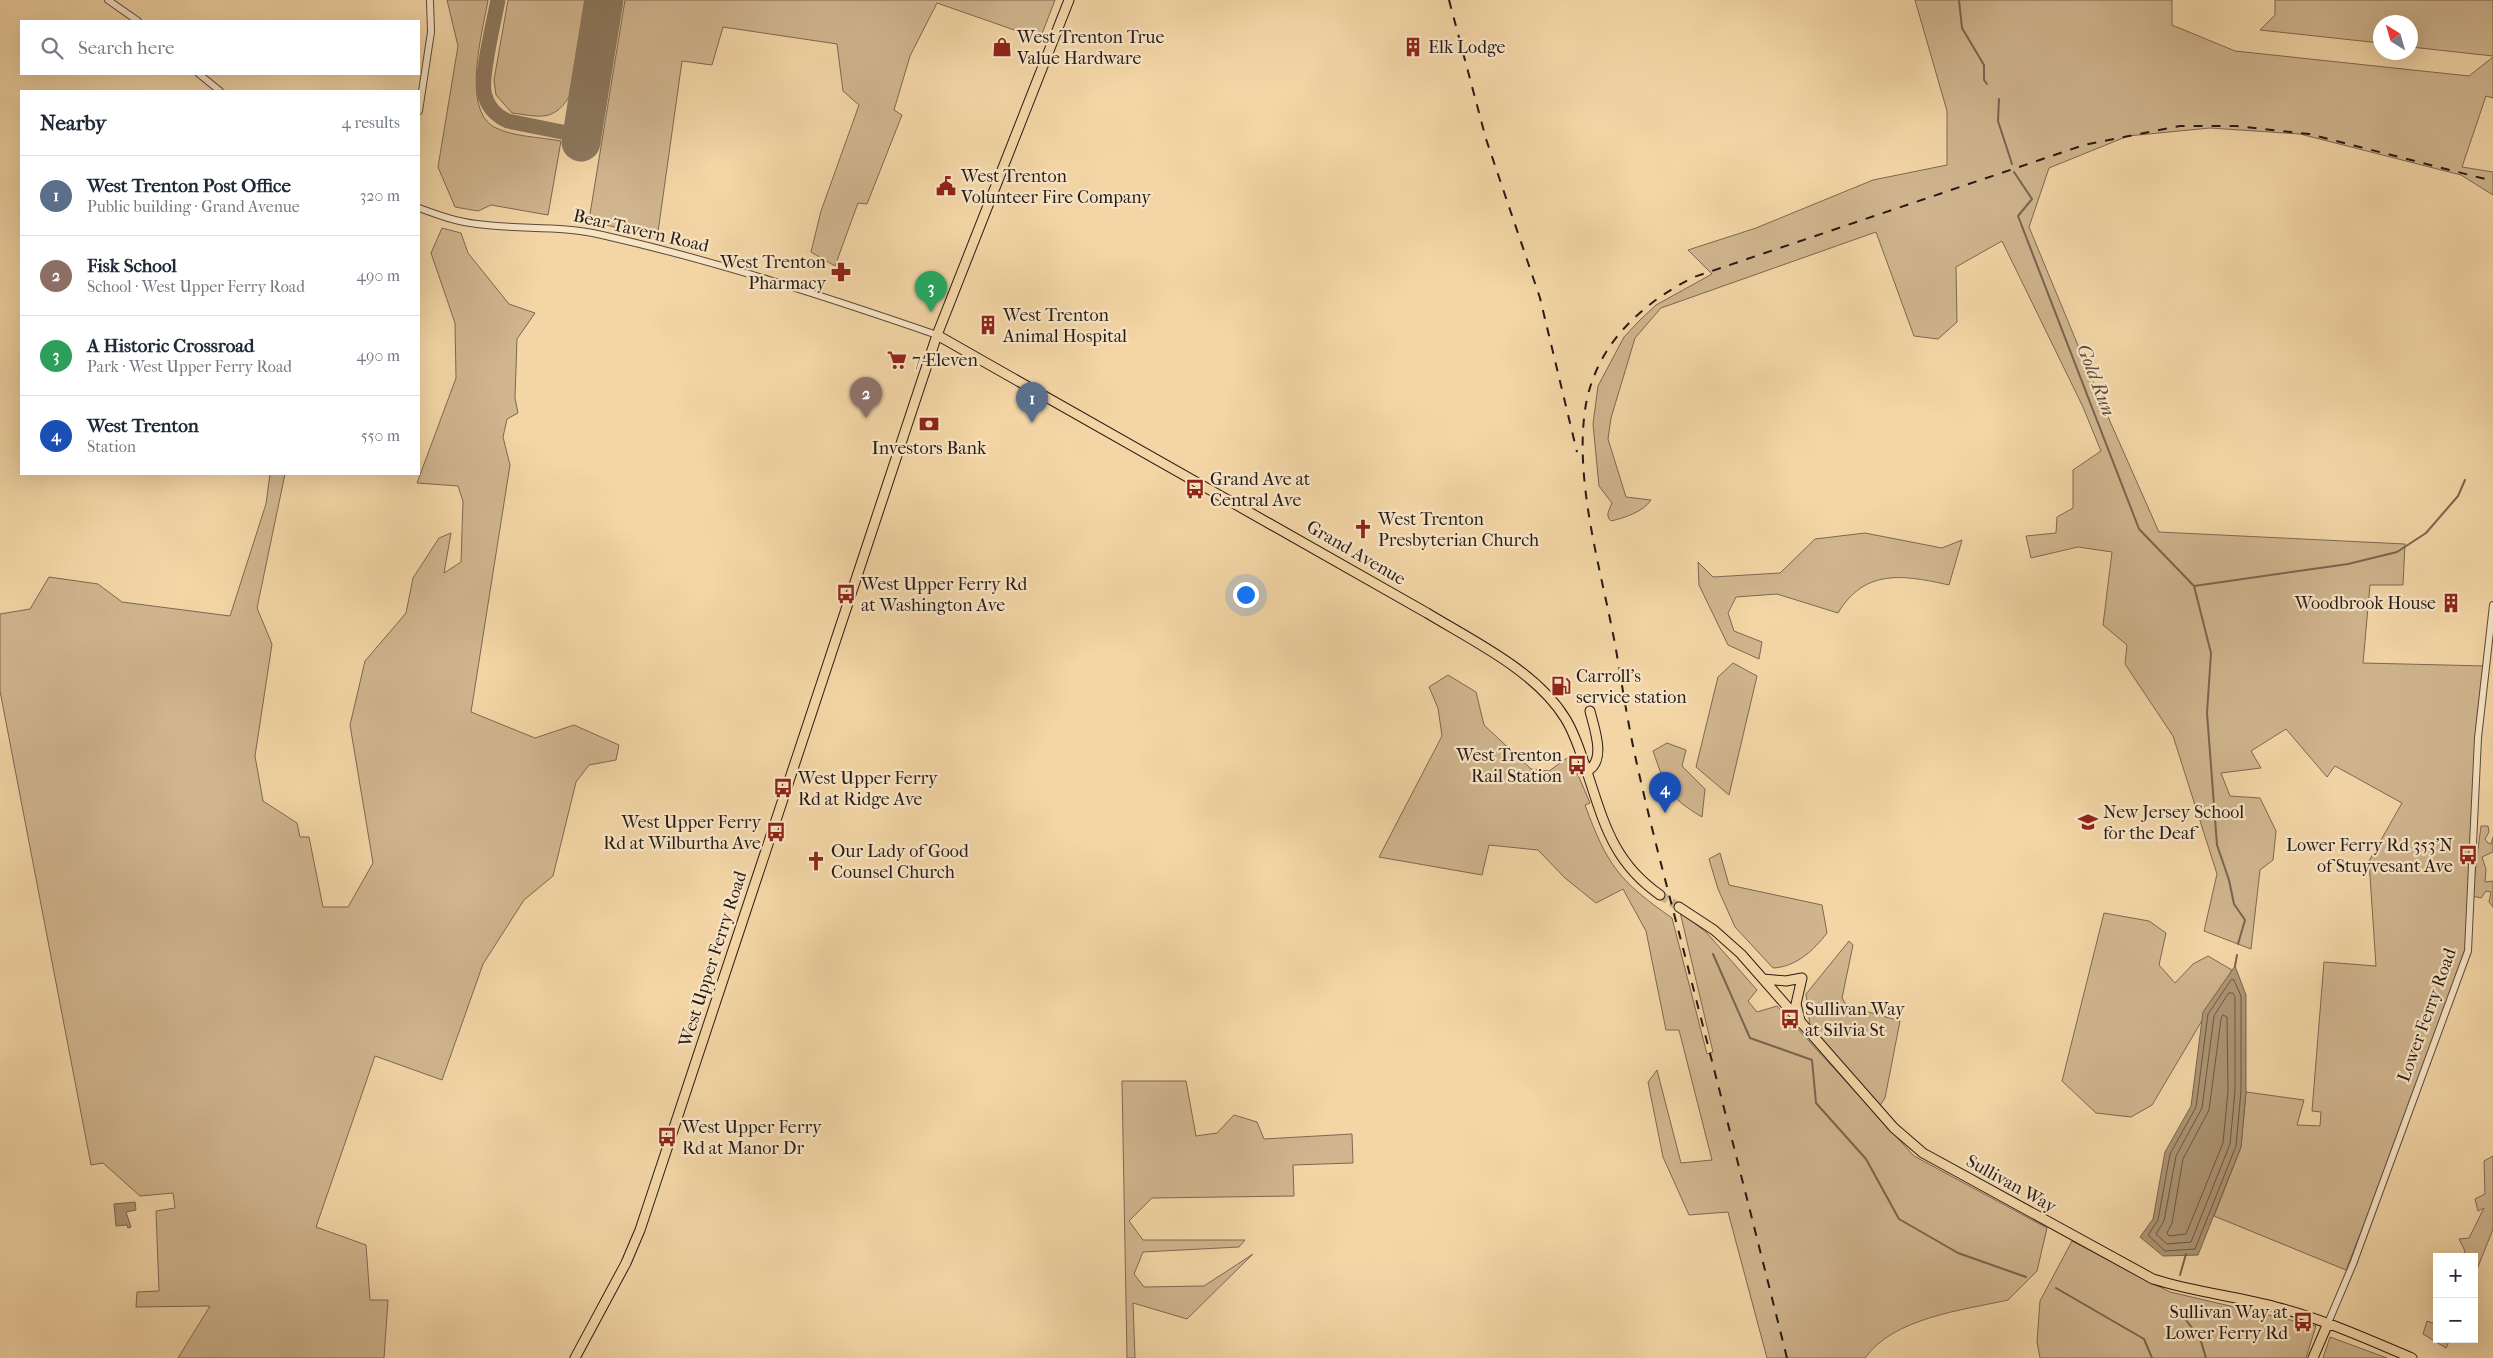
<!DOCTYPE html>
<html lang="en">
<head>
<meta charset="utf-8">
<style>
	:root { --surface:#fff; --page:#f6f6f7; --text:#1f2937; --muted:#747a83; --line:#e0e1e3; --accent:#db2777 }
	body { margin:0; font-family:"IM FELL French Canon",serif; background:var(--page); color:var(--text) }
	.controls { position:absolute; right:15px; bottom:15px; display:grid; overflow:hidden; border-radius:0px; box-shadow:0 5px 20px #0002 }
	.controls button { width:45px; height:45px; display:grid; place-items:center; padding:0; border:0; border-bottom:1px solid var(--line); background:var(--surface); color:var(--text); font:25px sans-serif }
	.compass { position:absolute; left:2373px; top:15px; width:45px; height:45px; border-radius:50%; background:var(--surface); box-shadow:0 5px 20px #0002; rotate:323deg }
	.you { position:absolute; left:1245px; top:594px; width:18px; height:18px; margin:-12px; border:4px solid #fff; border-radius:50%; background:#1a73e8; box-shadow:0 0 0 8px #1a73e833 }
	.badge { display:grid; place-items:center; width:32px; height:32px; border-radius:50%; background:var(--accent); color:#fff; font-size:16px; font-weight:700 }
	.pin { position:absolute; translate:-50% -41px; filter:drop-shadow(0 1px 2px #0008) }
	.pin::after { content:''; position:absolute; top:26px; width:18px; height:15px; background:inherit; clip-path:polygon(0 0,100% 0,50% 100%) }
	.list { margin:0; padding:0; list-style:none }
	h2 { display:flex; justify-content:space-between; align-items:center; height:65px; margin:0; padding:0 20px; font-size:21px }
	h2 small { font-size:16px; font-weight:400; color:var(--muted) }
	.list li { display:grid; grid-template-columns:32px 1fr auto; gap:15px; align-items:center; box-sizing:border-box; height:80px; padding:0 20px; border-top:1px solid var(--line) }
	.list b { display:block; font-size:19px; white-space:nowrap }
	.list p { margin:0; font-size:16px; white-space:nowrap; color:var(--muted) }
	.list em { font-size:16px; font-style:normal; color:var(--muted) }
	.icon { flex:none; width:28px; height:28px; fill:none; stroke:currentColor; stroke-width:2; stroke-linecap:round; stroke-linejoin:round }
	.map { position:relative; flex:none; width:2493px; height:1358px; overflow:hidden }
	.search { position:absolute; background:var(--surface); box-shadow:0 5px 20px #0002; left:20px; top:20px; width:400px; height:55px; display:flex; align-items:center; gap:12px; box-sizing:border-box; padding:0 18px; border-radius:0px; color:var(--muted); font-size:19px }
	.panel { position:absolute; background:var(--surface); box-shadow:0 5px 20px #0002; left:20px; top:90px; width:400px; height:385px; border-radius:0px }
	.map>svg:first-child { display:block }
	.green { fill:#d0b58e; stroke:#7c6852 }
	.water { fill:#ae9675; stroke:#78654f }
	.lines { fill:none; stroke-linecap:round; stroke-linejoin:round }
	.shore { stroke:#6a5846; stroke-width:1 }
	.stream { stroke:#78654f; stroke-width:2 }
	.taxiway { stroke:#8d785e; stroke-width:15 }
	.runway { stroke:#8d785e; stroke-width:39 }
	.major-tunnel { stroke:#cab089; stroke-width:9; stroke-dasharray:9 4.5; stroke-linecap:butt }
	.minor-casing { stroke:#5a4a3a; stroke-width:8 }
	.major-casing { stroke:#271b16; stroke-width:11 }
	.minor { stroke:#f7e4c5; stroke-width:6 }
	.major { stroke:#f3d5a6; stroke-width:9 }
	.rail { stroke:#271b16; stroke-width:2; stroke-dasharray:9 9; stroke-linecap:butt }
	.labels { text-anchor:middle; dominant-baseline:central; stroke-width:4.5; stroke-linejoin:round; paint-order:stroke }
	.poi-label { font-size:18px; fill:#271b16; stroke:#f7e4c5; text-anchor:start }
	.street-label { font-size:18px; fill:#271b16; stroke:#f7e4c5 }
	.water-label { font-size:19px; font-style:italic; fill:#5d4c3c; stroke:#f7e4c5 }
</style>
</head>
<body>
<div class="map">
<svg width="2493" height="1358" viewBox="0 0 2493 1358">
	<rect width="100%" height="100%" fill="#f3d5a6"/>
	<filter id="stains"><feTurbulence type="fractalNoise" baseFrequency=".004" numOctaves="4"/><feColorMatrix values="0 0 0 0 .2 0 0 0 0 .09 0 0 0 0 .02 0 0 0 .5 -.17"/></filter>
	<radialGradient id="worn" r=".72"><stop offset=".6" stop-color="#630" stop-opacity="0"/><stop offset="1" stop-color="#630" stop-opacity=".3"/></radialGradient>
	<path class="green" d="M447,0H488C483,30 461,109 494,127C513,137 540,137 561,141L548,215L491,205L478,211L455,207L438,167L458,46Z
		M508,0H585L569,97C553,123 537,116 512,113L496,95L494,80Z
		M625,0H1055L1040,39L937,3L910,56L894,110L902,115L867,204L858,203L835,266L811,252L821,211L859,105L843,91L837,44L723,27L712,65L682,61L657,239L589,220Z
		M1915,0H2172V25L2235,51L2469,76L2493,57V98L2486,96L2462,167L2493,172V195L2461,175L2300,134L2210,128L2128,136L2049,168L2029,227L2101,401L2159,532L2405,544L2403,585H2370L2363,663L2486,666L2466,949L2441,1030L2346,1270L2214,1216L2241,1147L2246,1092L2304,1100L2297,1125L2320,1126L2321,1112L2312,1111L2324,962L2376,966L2369,861L2402,803L2335,766L2327,777L2286,729L2251,751L2261,768L2221,773L2230,796L2260,798L2276,831L2273,860L2260,870L2251,949L2204,931L2217,874L2173,736L2125,664L2127,645L2103,625L2112,552L2078,547L2031,558L2026,536L2056,533L2057,517L2073,508V470L2101,451L2083,407L2002,241L1956,267L1957,322L1938,339L1914,336L1876,232L1661,308L1635,338L1611,418L1608,439L1626,497L1651,500C1643,512 1624,518 1611,521C1605,516 1609,510 1612,503L1599,486L1593,424L1598,386L1624,337L1640,320L1656,305L1712,274L1688,250L1756,228L1873,180L1947,165V111Z
		M2275,0H2493V56L2411,47L2410,22H2380V43L2260,30L2275,15Z
		M442,228L461,233L468,253L509,304L535,313L517,339L515,398L518,413L507,419L503,437L510,465L471,712L535,738L574,725L619,745L616,760L589,765L576,782L553,876L524,900L483,964L442,1080L375,1056L316,1227L366,1245L370,1300H388L384,1358H178L210,1306L136,1307L137,1292L159,1291L156,1211L175,1208L173,1193L140,1196L103,1163L91,1165L0,691V614L30,609L49,577L98,584L122,602L230,616L266,504L270,474H285L257,608L272,644L255,756L263,801L297,823L300,837H309L323,907H348L373,863L350,725L365,661L406,613L413,578L439,538L451,533L444,573L461,562L463,501L458,486L417,483L456,378L455,323L431,253Z
		M1865,533L1942,548L1962,540L1949,585C1904,575 1865,568 1838,613L1777,594L1736,597L1728,613L1734,631L1762,642L1759,659L1728,645L1699,585L1698,562L1713,577L1780,573L1815,539Z
		M1733,663L1757,676L1729,795L1696,767L1718,677Z
		M1448,675L1476,692L1484,725L1531,769L1549,771L1570,756L1590,803L1585,805C1607,865 1619,881 1672,918L1707,1054L1713,1052L1680,912L1706,932L1757,990L1748,1001L1757,1012L1777,1006L1914,1156L2047,1228L2037,1271L2008,1300C1963,1310 1893,1318 1865,1358H1767L1728,1212L1689,1215L1663,1157L1648,1082L1657,1070L1681,1163L1712,1160L1679,1030H1666L1646,931L1623,889L1596,903L1565,878L1538,850L1489,845L1482,875L1379,857L1442,736L1438,708L1429,687Z
		M1667,743L1686,750L1682,766L1705,789L1702,817C1667,796 1666,788 1653,751Z
		M2481,826H2488L2489,832L2485,839L2488,843L2491,844L2493,837V852L2482,857L2486,869L2485,882L2493,881V907L2489,902L2491,892L2486,891L2481,898L2472,896Z
		M1720,853L1729,885L1822,905L1827,933C1814,950 1796,967 1773,968L1735,927L1718,889L1709,859Z
		M2104,913L2149,921L2166,933L2159,965L2175,983L2193,964L2208,956L2232,970L2152,1105L2131,1117L2096,1113L2062,1081Z
		M1849,941L1853,945L1842,998L1847,1006L1900,1021L1885,1098L1879,1107L1810,1026L1806,994Z
		M1122,1081H1186L1196,1136L1217,1133L1234,1115L1257,1122L1264,1139L1352,1134L1353,1163L1293,1165L1294,1196L1152,1198L1129,1221L1143,1240H1245L1239,1247L1143,1252L1134,1274L1144,1287L1204,1286L1253,1254L1187,1319L1133,1303L1135,1358H1127Z
		M2493,1156V1229L2474,1277V1257H2463L2465,1251L2459,1239L2469,1238L2484,1208L2478,1211L2475,1199L2485,1194L2484,1161Z
		M2072,1241L2170,1292L2316,1326L2306,1358H2040L2037,1342L2040,1301Z
		M2427,1321L2435,1324L2437,1321V1339H2450L2446,1348L2423,1334Z
		M2330,1337L2387,1358H2323Z"/>
	<path class="water" d="M2235,966L2246,995V1092L2241,1147L2198,1255L2163,1256L2140,1237L2153,1219L2165,1152L2191,1106L2203,1012Z
		M135,1202L136,1210L126,1212L131,1227L128,1228L127,1225L116,1226L114,1204Z"/>
	<g class="lines">
		<path class="shore" d="M2234,980L2241,996V1091L2236,1146L2195,1249L2165,1251L2148,1235L2158,1220L2170,1154L2196,1107L2208,1014L2231,980Z
			M2229,993H2233L2235,997V1091L2230,1144L2191,1242L2167,1244L2156,1234L2164,1221L2176,1156L2202,1108L2214,1016Z
			M2223,1015L2227,1017L2228,1091L2223,1143L2186,1234L2169,1236L2167,1233L2172,1223L2183,1159L2209,1110L2221,1019Z"/>
		<path class="stream" d="M1959,0L1962,28L1984,65V80L1987,84
			M1999,99L1998,121L2012,164
			M2014,172L2032,199L2018,216L2139,529L2194,586L2211,653L2207,713L2217,845L2229,880L2234,904L2245,920L2238,944
			M2194,586L2348,564L2397,552L2426,533L2458,496L2465,480
			M1713,954L1750,1038L1812,1060L1816,1103L1866,1159L1899,1219L1958,1253L2026,1277
			M2235,966L2237,955
			M2180,1275L2186,1254
			M2056,1288L2144,1339L2152,1358
			M2175,1306L2200,1338L2206,1358"/>
		<path class="taxiway" d="M498,0C494,21 481,74 484,92C487,106 496,116 508,121L582,136"/>
		<path class="runway" d="M581,142L604,0"/>
		<path class="major-tunnel" d="M1660,895L1679,907"/>
		<defs>
			<path id="minor" d="M108,0L138,21
				M199,74L220,91
				M419,111L431,32L430,0
				M419,208C438,215 457,222 477,224C519,230 561,225 602,235C716,261 827,297 937,335
				M2328,1323L2353,1264L2468,951L2478,738L2493,605"/>
			<path id="major" d="M937,335L1427,613C1473,641 1536,671 1565,718C1574,732 1579,748 1584,763C1603,818 1610,860 1660,895
				M1587,771C1607,761 1594,728 1590,711
				M1679,907L1714,930L1741,954L1894,1128L1923,1153L2153,1279C2194,1292 2235,1296 2276,1307C2323,1319 2367,1339 2412,1358
				M1763,979L1786,981L1802,978L1796,1004L1800,1020
				M575,1358L626,1263L640,1230L937,335L1069,0
				M2313,1358L2328,1323"/>
		</defs>
		<use href="#minor" class="minor-casing"/>
		<use href="#major" class="major-casing"/>
		<use href="#minor" class="minor"/>
		<use href="#major" class="major"/>
		<path class="rail" d="M1449,0L1486,139L1540,298L1577,452
			M1787,1358C1757,1238 1727,1119 1696,999C1675,915 1651,831 1633,746C1626,712 1621,678 1615,644C1601,569 1573,479 1586,404C1597,344 1642,303 1694,277L2084,145L2180,126H2236L2309,134L2493,181"/>
	</g>
	<defs>
		<symbol id="shop-bare" viewBox="-9 -9 18 18"><path d="M-5-2.5h2.3a2.7 3.5 0 0 1 5.4 0H5L5.5 6h-11ZM-1.5-2.5h3a1.5 2.3 0 0 0-3 0Z" fill="#8f2418" stroke="#f7e4c5" stroke-width="2.5" paint-order="stroke"/></symbol>
		<symbol id="building-bare" viewBox="-9 -9 18 18"><path d="M-4-6H4V6H1V3H-1V6H-4ZM-2.5-4.3h1.7v1.8h-1.7ZM.8-4.3h1.7v1.8H.8ZM-2.5-1h1.7V.8h-1.7ZM.8-1h1.7V.8H.8Z" fill="#8f2418" stroke="#f7e4c5" stroke-width="2.5" paint-order="stroke"/></symbol>
		<symbol id="civic-bare" viewBox="-9 -9 18 18"><path d="M-.6-6.5H3V-4.5H.6V-3L4-1V1h2V6H-6V1h2V-1L-.6-3ZM-1.2 2.5V6h2.4V2.5Z" fill="#8f2418" stroke="#f7e4c5" stroke-width="2.5" paint-order="stroke"/></symbol>
		<symbol id="pharmacy-bare" viewBox="-9 -9 18 18"><path d="M-2-6h4v4h4v4h-4v4h-4v-4h-4v-4h4Z" fill="#8f2418" stroke="#f7e4c5" stroke-width="2.5" paint-order="stroke"/></symbol>
		<symbol id="supermarket-bare" viewBox="-9 -9 18 18"><path d="M-6-5.5h2.5l.6 2H6L4.5 2H-2.5L-4.4-4H-6ZM-1.5 3.2a1.3 1.3 0 1 0 .1 0ZM3 3.2a1.3 1.3 0 1 0 .1 0Z" fill="#8f2418" stroke="#f7e4c5" stroke-width="2.5" paint-order="stroke"/></symbol>
		<symbol id="bank-bare" viewBox="-9 -9 18 18"><path d="M-6-4H6V4H-6ZM0-2.3a2.3 2.3 0 1 0 0 4.6a2.3 2.3 0 1 0 0-4.6Z" fill="#8f2418" stroke="#f7e4c5" stroke-width="2.5" paint-order="stroke"/></symbol>
		<symbol id="bus-bare" viewBox="-9 -9 18 18"><path d="M-5-6H5V4H4V6H2V4H-2V6H-4V4H-5ZM-3.5-4V0h7V-4ZM-3.5 1.2v1.5H-2V1.2ZM2 1.2v1.5H3.5V1.2Z" fill="#8f2418" stroke="#f7e4c5" stroke-width="2.5" paint-order="stroke"/></symbol>
		<symbol id="church-bare" viewBox="-9 -9 18 18"><path d="M-1.2-6h2.4v3.5h3.3v2.4h-3.3V6h-2.4V-.1h-3.3v-2.4h3.3Z" fill="#8f2418" stroke="#f7e4c5" stroke-width="2.5" paint-order="stroke"/></symbol>
		<symbol id="fuel-bare" viewBox="-9 -9 18 18"><path d="M-5.5-6h7V0h2V4h1.3V-2.5L3-4.5l.8-.8L6-3V5H2.5V1h-1V6h-7ZM-4.2-4.7v3.2H.2V-4.7Z" fill="#8f2418" stroke="#f7e4c5" stroke-width="2.5" paint-order="stroke"/></symbol>
		<symbol id="school-bare" viewBox="-9 -9 18 18"><path d="M0-5L7-2L0 1L-7-2ZM-4 1L0 2.5L4 1V4Q0 6-4 4Z" fill="#8f2418" stroke="#f7e4c5" stroke-width="2.5" paint-order="stroke"/></symbol>
	</defs>
	<g fill-rule="evenodd">
		<use href="#shop-bare" x="988" y="33" width="28" height="28"/>
		<use href="#building-bare" x="1399" y="33" width="28" height="28"/>
		<use href="#civic-bare" x="932" y="172" width="28" height="28"/>
		<use href="#pharmacy-bare" x="827" y="258" width="28" height="28"/>
		<use href="#building-bare" x="974" y="311" width="28" height="28"/>
		<use href="#supermarket-bare" x="883" y="346" width="28" height="28"/>
		<use href="#bank-bare" x="915" y="410" width="28" height="28"/>
		<use href="#bus-bare" x="1181" y="475" width="28" height="28"/>
		<use href="#church-bare" x="1349" y="515" width="28" height="28"/>
		<use href="#bus-bare" x="832" y="580" width="28" height="28"/>
		<use href="#building-bare" x="2437" y="589" width="28" height="28"/>
		<use href="#fuel-bare" x="1547" y="672" width="28" height="28"/>
		<use href="#bus-bare" x="1563" y="751" width="28" height="28"/>
		<use href="#bus-bare" x="769" y="774" width="28" height="28"/>
		<use href="#school-bare" x="2074" y="808" width="28" height="28"/>
		<use href="#bus-bare" x="762" y="818" width="28" height="28"/>
		<use href="#bus-bare" x="2454" y="841" width="28" height="28"/>
		<use href="#church-bare" x="802" y="847" width="28" height="28"/>
		<use href="#bus-bare" x="1776" y="1005" width="28" height="28"/>
		<use href="#bus-bare" x="653" y="1123" width="28" height="28"/>
		<use href="#bus-bare" x="2289" y="1308" width="28" height="28"/>
	</g>
	<g class="labels">
		<g class="poi-label">
			<text x="1017" y="37">West Trenton True<tspan x="1017" dy="21">Value Hardware</tspan></text>
			<text x="1428" y="47">Elk Lodge</text>
			<text x="961" y="176">West Trenton<tspan x="961" dy="21">Volunteer Fire Company</tspan></text>
			<text x="826" y="262" text-anchor="end">West Trenton<tspan x="826" dy="21">Pharmacy</tspan></text>
			<text x="1003" y="315">West Trenton<tspan x="1003" dy="21">Animal Hospital</tspan></text>
			<text x="912" y="360">7-Eleven</text>
			<text x="929" y="448" text-anchor="middle">Investors Bank</text>
			<text x="1210" y="479">Grand Ave at<tspan x="1210" dy="21">Central Ave</tspan></text>
			<text x="1378" y="519">West Trenton<tspan x="1378" dy="21">Presbyterian Church</tspan></text>
			<text x="861" y="584">West Upper Ferry Rd<tspan x="861" dy="21">at Washington Ave</tspan></text>
			<text x="2436" y="603" text-anchor="end">Woodbrook House</text>
			<text x="1576" y="676">Carroll's<tspan x="1576" dy="21">service station</tspan></text>
			<text x="1562" y="755" text-anchor="end">West Trenton<tspan x="1562" dy="21">Rail Station</tspan></text>
			<text x="798" y="778">West Upper Ferry<tspan x="798" dy="21">Rd at Ridge Ave</tspan></text>
			<text x="2103" y="812">New Jersey School<tspan x="2103" dy="21">for the Deaf</tspan></text>
			<text x="761" y="822" text-anchor="end">West Upper Ferry<tspan x="761" dy="21">Rd at Wilburtha Ave</tspan></text>
			<text x="2453" y="845" text-anchor="end">Lower Ferry Rd 353'N<tspan x="2453" dy="21">of Stuyvesant Ave</tspan></text>
			<text x="831" y="851">Our Lady of Good<tspan x="831" dy="21">Counsel Church</tspan></text>
			<text x="1805" y="1009">Sullivan Way<tspan x="1805" dy="21">at Silvia St</tspan></text>
			<text x="682" y="1127">West Upper Ferry<tspan x="682" dy="21">Rd at Manor Dr</tspan></text>
			<text x="2288" y="1312" text-anchor="end">Sullivan Way at<tspan x="2288" dy="21">Lower Ferry Rd</tspan></text>
		</g>
		<g class="street-label">
			<text transform="translate(641 231) rotate(13)">Bear Tavern Road</text>
			<text transform="translate(1356 553) rotate(30)">Grand Avenue</text>
			<text transform="translate(713 959) rotate(-72)">West Upper Ferry Road</text>
			<text transform="translate(2427 1015) rotate(-70)">Lower Ferry Road</text>
			<text transform="translate(2011 1184) rotate(29)">Sullivan Way</text>
		</g>
		<g class="water-label">
			<text transform="translate(2096 380) rotate(69)">Gold Run</text>
		</g>
	</g>
	<rect width="100%" height="100%" filter="url(#stains)"/>
	<rect width="100%" height="100%" fill="url(#worn)"/>
</svg>
<div class="controls">
<button>+</button>
<button>−</button>
</div>
<svg class="compass" viewBox="-18 -18 36 36"><path d="M0-13l5 13h-10z" fill="#e53935"/><path d="M0 13l5-13h-10z" fill="#747a83"/></svg>
<div class="you"></div>
<div class="pin badge" style="left:1032px;top:423px;background:#5c6f8a">1</div>
<div class="pin badge" style="left:866px;top:418px;background:#8d6e63">2</div>
<div class="pin badge" style="left:931px;top:312px;background:#2e9e5b">3</div>
<div class="pin badge" style="left:1665px;top:813px;background:#1a4fb4">4</div>
<div class="search"><svg class="icon" aria-label="search" viewBox="0 0 24 24"><circle cx="10" cy="10" r="6"/><path d="M15 15l6 6"/></svg>Search here</div>
<section class="panel">
<h2>Nearby<small>4 results</small></h2>
<ul class="list">
<li><span class="badge" style="background:#5c6f8a">1</span><div><b>West Trenton Post Office</b><p>Public building · Grand Avenue</p></div><em>320 m</em></li>
<li><span class="badge" style="background:#8d6e63">2</span><div><b>Fisk School</b><p>School · West Upper Ferry Road</p></div><em>490 m</em></li>
<li><span class="badge" style="background:#2e9e5b">3</span><div><b>A Historic Crossroad</b><p>Park · West Upper Ferry Road</p></div><em>490 m</em></li>
<li><span class="badge" style="background:#1a4fb4">4</span><div><b>West Trenton</b><p>Station</p></div><em>550 m</em></li>
</ul>
</section>
</div>
</body>
</html>
